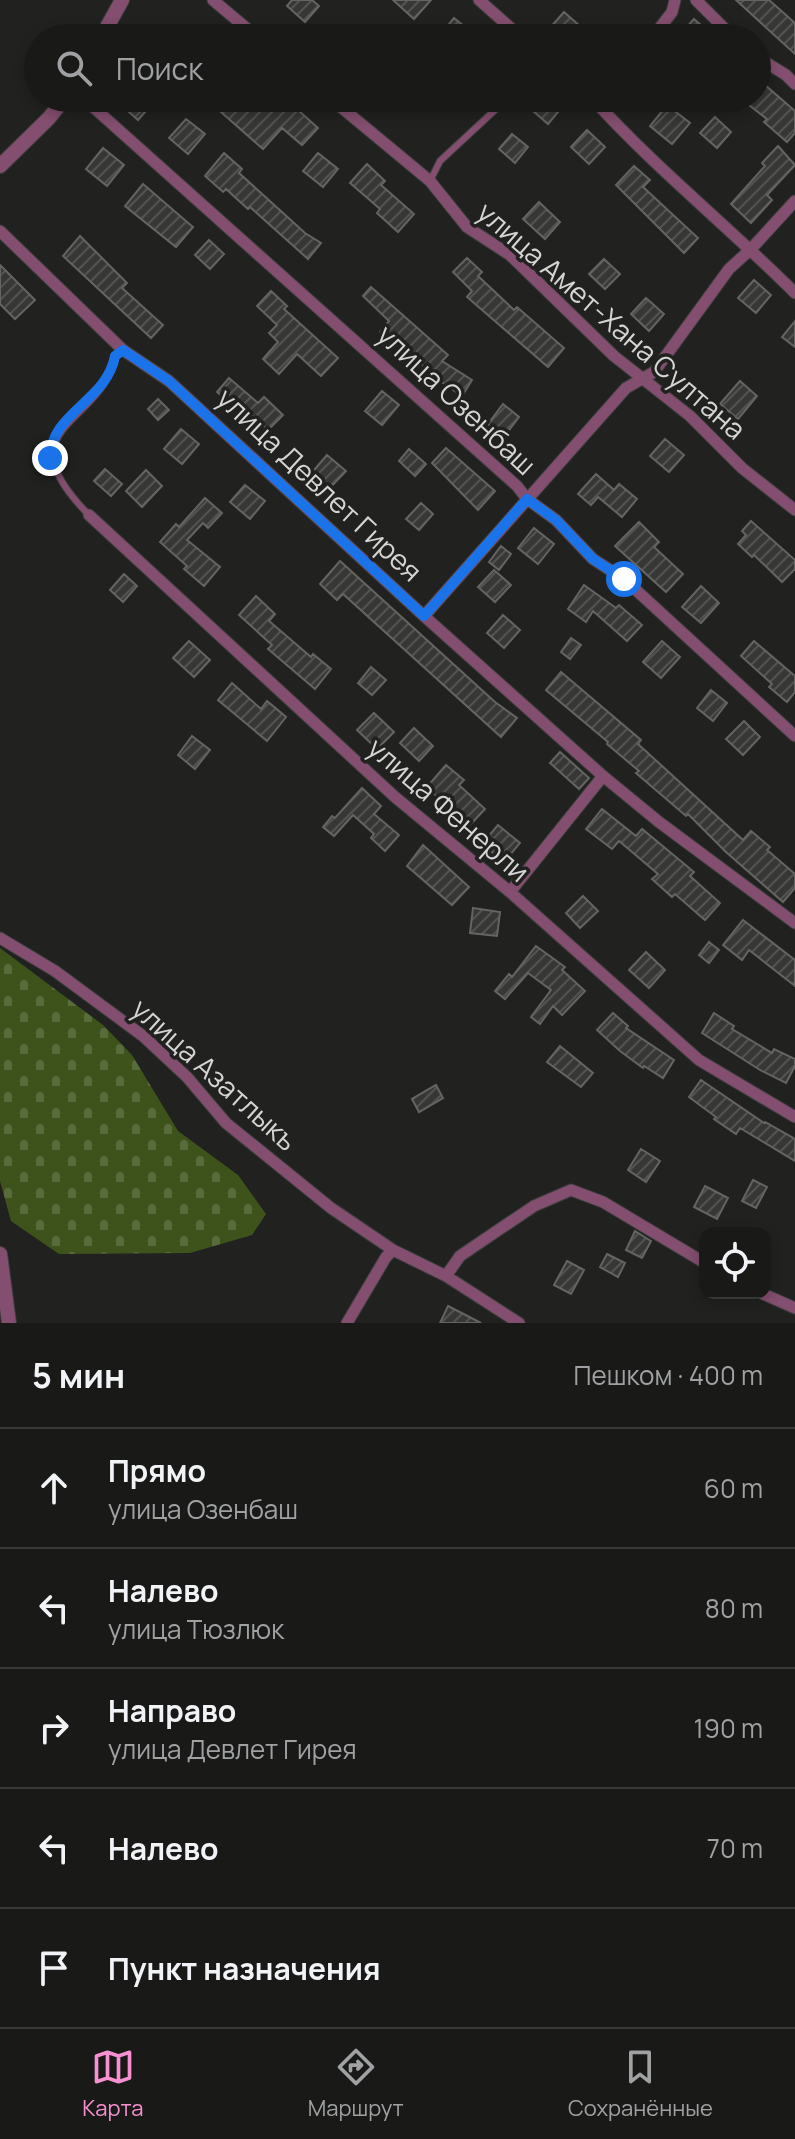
<!DOCTYPE html>
<html lang="ru">
<head>
<meta charset="utf-8">
<style>
	:root { --surface:#191a18; --page:#262725; --text:#f1f3f6; --muted:#9fa1a2; --line:#373837; --accent:#f690d0 }
	body { margin:0; font-family:Manrope,sans-serif; background:var(--page); color:var(--text) }
	.controls { position:absolute; right:24px; bottom:24px; display:grid; overflow:hidden; border-radius:16px; box-shadow:0 4px 12px #0003 }
	.controls button { width:72px; height:72px; display:grid; place-items:center; padding:0; border:0; border-bottom:2px solid var(--line); background:var(--surface); color:var(--text); font:40px sans-serif }
	.stop { position:absolute; width:24px; height:24px; margin:-18px; border:6px solid #1a73e8; border-radius:50%; background:#fff }
	.stop.end { background:#1a73e8; border-color:#fff; box-shadow:0 2px 8px #0008 }
	.list { margin:0; padding:0; list-style:none }
	h2 { display:flex; justify-content:space-between; align-items:center; height:104px; margin:0; padding:0 32px; font-size:34px }
	h2 small { font-size:26px; font-weight:400; color:var(--muted) }
	.list li { display:grid; grid-template-columns:52px 1fr auto; gap:24px; align-items:center; box-sizing:border-box; height:120px; padding:0 32px; border-top:2px solid var(--line) }
	.list b { display:block; font-size:30px; white-space:nowrap }
	.list p { margin:0; font-size:26px; white-space:nowrap; color:var(--muted) }
	.list em { font-size:26px; font-style:normal; color:var(--muted) }
	.icon { flex:none; width:44px; height:44px; fill:none; stroke:currentColor; stroke-width:2; stroke-linecap:round; stroke-linejoin:round }
	.map { position:relative; flex:none; width:795px; height:1323px; overflow:hidden }
	.search { position:absolute; background:var(--surface); box-shadow:0 4px 12px #0003; left:24px; right:24px; top:24px; height:88px; display:flex; align-items:center; gap:20px; box-sizing:border-box; padding:0 28px; border-radius:44px; color:var(--muted); font-size:30px }
	.sheet { height:704px; background:var(--surface) }
	nav { display:flex; justify-content:space-around; align-items:center; box-sizing:border-box; height:112px; border-top:2px solid var(--line); background:var(--surface); font-size:22px; color:var(--muted) }
	nav a { display:grid; justify-items:center; gap:4px }
	nav .on { color:var(--accent) }
	.map>svg:first-child { display:block }
	.cemetery { fill:url(#cemetery-stones) }
	.building { fill:url(#building-hatch); stroke:#646563; stroke-width:2 }
	.lines { fill:none; stroke-linecap:round; stroke-linejoin:round }
	.service-casing { stroke:#3e3f3d; stroke-width:8 }
	.minor-casing { stroke:#3e3f3d; stroke-width:13 }
	.tertiary-casing { stroke:#3e3f3d; stroke-width:16 }
	.service { stroke:#834e6f; stroke-width:6 }
	.minor { stroke:#834e6f; stroke-width:11 }
	.tertiary { stroke:#834e6f; stroke-width:14 }
	.route { stroke:#1a73e8; stroke-width:10 }
	.labels { text-anchor:middle; dominant-baseline:central; stroke-width:7; stroke-linejoin:round; paint-order:stroke }
	.street-label { font-size:28px; fill:#d4d5d4; stroke:#212220 }
</style>
</head>
<body>
<div class="map">
<svg width="795" height="1323" viewBox="0 0 795 1323">
	<defs>
		<pattern id="cemetery-stones" width="16" height="16" patternUnits="userSpaceOnUse" patternTransform="scale(2)"><rect width="16" height="16" fill="#3d531b"/><path d="M2 7V4a2 2 0 0 1 4 0v3zM10 15v-3a2 2 0 0 1 4 0v3z" fill="#586b3b"/></pattern>
		<pattern id="building-hatch" width="6" height="6" patternUnits="userSpaceOnUse" patternTransform="scale(2)"><rect width="6" height="6" fill="#373835"/><path d="M-1 1l2-2M0 6l6-6M5 7l2-2" fill="none" stroke="#535451"/></pattern>
	</defs>
	<rect width="100%" height="100%" fill="#212220"/>
	<path class="cemetery" d="M0,948L103,1025L132,1055L178,1131L238,1175L266,1214L252,1235L190,1253L59,1254L11,1221L0,1181Z"/>
	<path class="building" d="M292,0H312L319,6L305,22L287,6Z
		M393,0H431L414,19Z
		M736,0H769L795,23V54Z
		M564,12L580,26L569,38H562L550,28Z
		M454,18L471,32L466,38H438Z
		M694,19L708,31L702,38H677Z
		M757,78L795,111V133L787,142L764,122L767,119L740,98H757Z
		M125,98H147L153,103L138,120L120,104Z
		M205,98H308L298,110L318,128L302,145L282,128L263,149Z
		M545,98H554L563,106L548,124L533,111Z
		M667,105L690,123L672,144L650,126Z
		M715,117L731,132L717,148L700,133Z
		M186,119L205,134L188,154L169,138Z
		M587,130L605,147L589,164L571,147Z
		M512,134L528,147L515,163L499,149Z
		M778,146L795,165L767,195L772,200L751,223L731,204L765,166L762,163Z
		M103,148L124,165L107,186L86,169Z
		M224,153L242,169L239,173L305,233L321,243L308,259L250,207L248,209L226,189L223,192L205,176Z
		M318,153L338,169L323,187L303,171Z
		M367,164L385,181L381,185L414,214L398,232L377,213L380,209L350,183Z
		M634,166L650,180L643,187L698,238L684,253L616,185Z
		M143,184L193,227L176,247L125,206Z
		M539,202L560,222L545,239L523,219Z
		M80,236L127,283L122,288L163,325L151,338L63,256Z
		M209,240L224,254L210,269L195,255Z
		M467,258L482,272L478,276L514,310L517,307L564,348L548,367L467,297L472,291L453,272Z
		M604,259L620,274L605,289L589,274Z
		M0,265L35,300L15,319L0,304Z
		M754,280L771,295L756,313L738,298Z
		M371,287L448,355L442,361L472,380L462,396L440,381L400,345L398,348L380,332L389,321L363,296Z
		M271,291L287,306L284,309L338,358L321,376L297,354L279,374L263,359L278,342L269,333L277,325L257,306Z
		M646,298L664,314L649,331L631,314Z
		M795,321V347L782,337Z
		M229,378L258,403L264,397L283,415L268,430L240,404L236,409L217,392Z
		M740,381L757,396L738,419L720,404Z
		M382,391L399,405L382,425L365,411Z
		M158,399L169,410L158,420L148,409Z
		M503,404L519,417L504,437L488,424Z
		M181,429L199,444L182,464L164,449Z
		M665,439L684,455L669,472L650,456Z
		M446,448L495,491L478,510L432,463Z
		M409,449L426,464L415,476L399,461Z
		M327,455L346,471L327,491L309,476Z
		M105,469L122,484L111,496L94,481Z
		M146,470L162,486L142,507L126,491Z
		M596,474L614,490L619,484L637,499L622,517L598,497L591,505L578,494Z
		M245,485L265,501L250,519L230,502Z
		M205,498L222,513L208,528L203,523L187,540L220,567L204,586L184,569L187,566L160,542L176,524L179,527Z
		M421,503L433,514L419,530L406,519Z
		M751,521L795,560V569L782,582L754,555L752,557L738,544L746,535L742,531Z
		M639,522L659,542L654,547L683,574L666,592L615,546Z
		M534,528L554,544L538,564L518,548Z
		M501,546L511,554L499,570L489,562Z
		M340,561L495,702L517,718L501,737L343,594L337,600L320,584Z
		M494,570L511,585L495,602L478,587Z
		M124,574L137,586L123,602L110,590Z
		M584,585L616,608L619,605L642,625L627,641L593,611L586,622L568,609Z
		M701,586L719,603L701,623L682,607Z
		M256,596L275,614L269,621L311,657L313,654L331,669L315,689L268,649L272,645L239,615Z
		M503,615L520,630L504,648L487,633Z
		M571,638L581,645L570,659L561,652Z
		M189,641L210,660L194,677L173,658Z
		M662,641L680,657L661,678L643,662Z
		M754,641L795,676V692L787,702L769,687L772,684L741,656Z
		M371,667L386,680L372,695L358,683Z
		M561,672L641,740L638,744L743,840L751,831L770,847L767,850L795,874V888L783,902L726,852L688,814L686,816L636,773L639,771L607,744L608,742L546,690Z
		M232,683L261,709L267,701L286,717L267,741L218,700Z
		M711,690L727,703L713,721L697,708Z
		M374,713L394,732L377,749L357,730Z
		M744,721L760,737L743,755L726,739Z
		M414,728L433,746L419,761L400,743Z
		M192,736L210,750L195,769L178,755Z
		M560,752L589,778L579,789L550,763Z
		M446,765L464,780L459,785L485,809L468,827L427,787Z
		M362,788L381,806L374,814L399,835L385,851L371,838L374,834L353,815L334,836L323,827L332,816L335,818Z
		M602,809L636,836L642,829L694,872L690,876L720,903L705,920L675,894L672,897L652,879L658,874L619,841L612,849L586,829Z
		M498,825L520,843L504,862L482,844Z
		M423,845L469,887L452,905L407,866Z
		M583,896L598,911L580,928L566,913Z
		M473,908L500,912L497,936L470,933Z
		M743,920L795,960V986L749,950L742,960L723,945Z
		M709,942L719,950L709,963L699,955Z
		M536,946L565,967L562,970L585,991L562,1015L553,1006L540,1024L531,1017L551,990L528,973L505,999L495,991L509,974L512,977Z
		M646,952L665,970L649,988L629,970Z
		M613,1013L628,1026L626,1028L674,1060L663,1078L644,1066L643,1068L620,1051L597,1030Z
		M714,1013L734,1026L732,1029L772,1053L774,1049L795,1059V1066L786,1083L760,1070L702,1033Z
		M560,1046L593,1073L581,1087L547,1062Z
		M701,1080L764,1123L765,1122L795,1139V1161L740,1128L736,1134L714,1119L716,1117L689,1097Z
		M436,1085L443,1098L419,1112L412,1099Z
		M641,1149L660,1161L646,1182L628,1170Z
		M753,1180L767,1187L756,1208L742,1201Z
		M705,1186L728,1198L717,1219L694,1207Z
		M635,1231L651,1241L642,1258L626,1250Z
		M607,1254L625,1263L618,1277L600,1267Z
		M567,1261L584,1270L571,1294L554,1285Z
		M448,1306L481,1323H440Z"/>
	<g class="lines">
		<defs>
			<path id="service" d="M430,181L440,161L508,98
				M89,515C0,425 103,426 115,356L123,350"/>
			<path id="minor" d="M213,0L258,38
				M479,0L522,38
				M696,0L734,38
				M652,38L672,12L675,0
				M757,57L786,75L795,84
				M83,98L517,486L527,499L556,520L593,559L624,579L795,736
				M330,98L430,181L467,227L510,255L614,356L690,416L742,468L795,510
				M592,98C655,168 729,227 795,293
				M0,231L123,350L169,381L424,616L603,776L659,822L795,923
				M89,515L395,797L510,892L699,1060L795,1117
				M424,616L626,388L654,372L729,269L751,249L795,201
				M510,892L603,776
				M0,938L55,971L143,1036L187,1077L226,1123L331,1208L393,1250L446,1276L519,1323
				M446,1276L460,1256L534,1206L571,1190L603,1202L705,1263
				M761,1293L795,1308
				M347,1323L386,1257L393,1250"/>
			<path id="tertiary" d="M101,38L122,0
				M0,166L49,118L65,98
				M0,1254L9,1323"/>
		</defs>
		<use href="#service" class="service-casing"/>
		<use href="#minor" class="minor-casing"/>
		<use href="#tertiary" class="tertiary-casing"/>
		<use href="#service" class="service"/>
		<use href="#minor" class="minor"/>
		<use href="#tertiary" class="tertiary"/>
	</g>
	<g class="lines">
		<path class="route" d="M50,458C50,413 107,401 115,356L123,350L169,381L424,616L527,499L556,520L593,559L624,579"/>
	</g>
	<g class="labels">
		<g class="street-label">
			<text transform="translate(612 320) rotate(41)">улица Амет-Хана Султана</text>
			<text transform="translate(457 399) rotate(43)">улица Озенбаш</text>
			<text transform="translate(320 484) rotate(43)">улица Девлет Гирея</text>
			<text transform="translate(449 809) rotate(41)">улица Фенерли</text>
			<text transform="translate(215 1074) rotate(42)">улица Азатлыкъ</text>
		</g>
	</g>
</svg>
<div class="controls">
<button><svg class="icon" aria-label="locate" viewBox="0 0 24 24"><circle cx="12" cy="12" r="6"/><path d="M12 2v4M12 18v4M2 12h4M18 12h4"/></svg></button>
</div>
<div class="stop" style="left:624px;top:579px"></div>
<div class="stop end" style="left:50px;top:458px"></div>
<div class="search"><svg class="icon" aria-label="search" viewBox="0 0 24 24"><circle cx="10" cy="10" r="6"/><path d="M15 15l6 6"/></svg>Поиск</div>
</div>
<section class="sheet">
<h2>5 мин<small>Пешком · 400 m</small></h2>
<ul class="list">
<li><svg class="icon" aria-label="ahead" viewBox="0 0 24 24"><path d="M12 20V5M6 11l6-6 6 6"/></svg><div><b>Прямо</b><p>улица Озенбаш</p></div><em>60 m</em></li>
<li><svg class="icon" aria-label="left" viewBox="0 0 24 24"><path d="M17 20v-9H6M10 6l-5 5 5 5"/></svg><div><b>Налево</b><p>улица Тюзлюк</p></div><em>80 m</em></li>
<li><svg class="icon" aria-label="right" viewBox="0 0 24 24"><path d="M7 20v-9h11M14 6l5 5-5 5"/></svg><div><b>Направо</b><p>улица Девлет Гирея</p></div><em>190 m</em></li>
<li><svg class="icon" aria-label="left" viewBox="0 0 24 24"><path d="M17 20v-9H6M10 6l-5 5 5 5"/></svg><div><b>Налево</b></div><em>70 m</em></li>
<li><svg class="icon" aria-label="arrive" viewBox="0 0 24 24"><path d="M6 21V4h12l-3 4 3 4H6"/></svg><div><b>Пункт назначения</b></div></li>
</ul>
</section>
<nav>
<a class="on"><svg class="icon" aria-label="map" viewBox="0 0 24 24"><path d="M3 6l6-2 6 2 6-2v14l-6 2-6-2-6 2zM9 4v14M15 6v14"/></svg>Карта</a>
<a><svg class="icon" aria-label="directions" viewBox="0 0 24 24"><path d="M12 3l9 9-9 9-9-9zM9 14v-3h6M13 9l2 2-2 2"/></svg>Маршрут</a>
<a><svg class="icon" aria-label="saved" viewBox="0 0 24 24"><path d="M7 4h10v16l-5-4-5 4z"/></svg>Сохранённые</a>
</nav>
</body>
</html>
